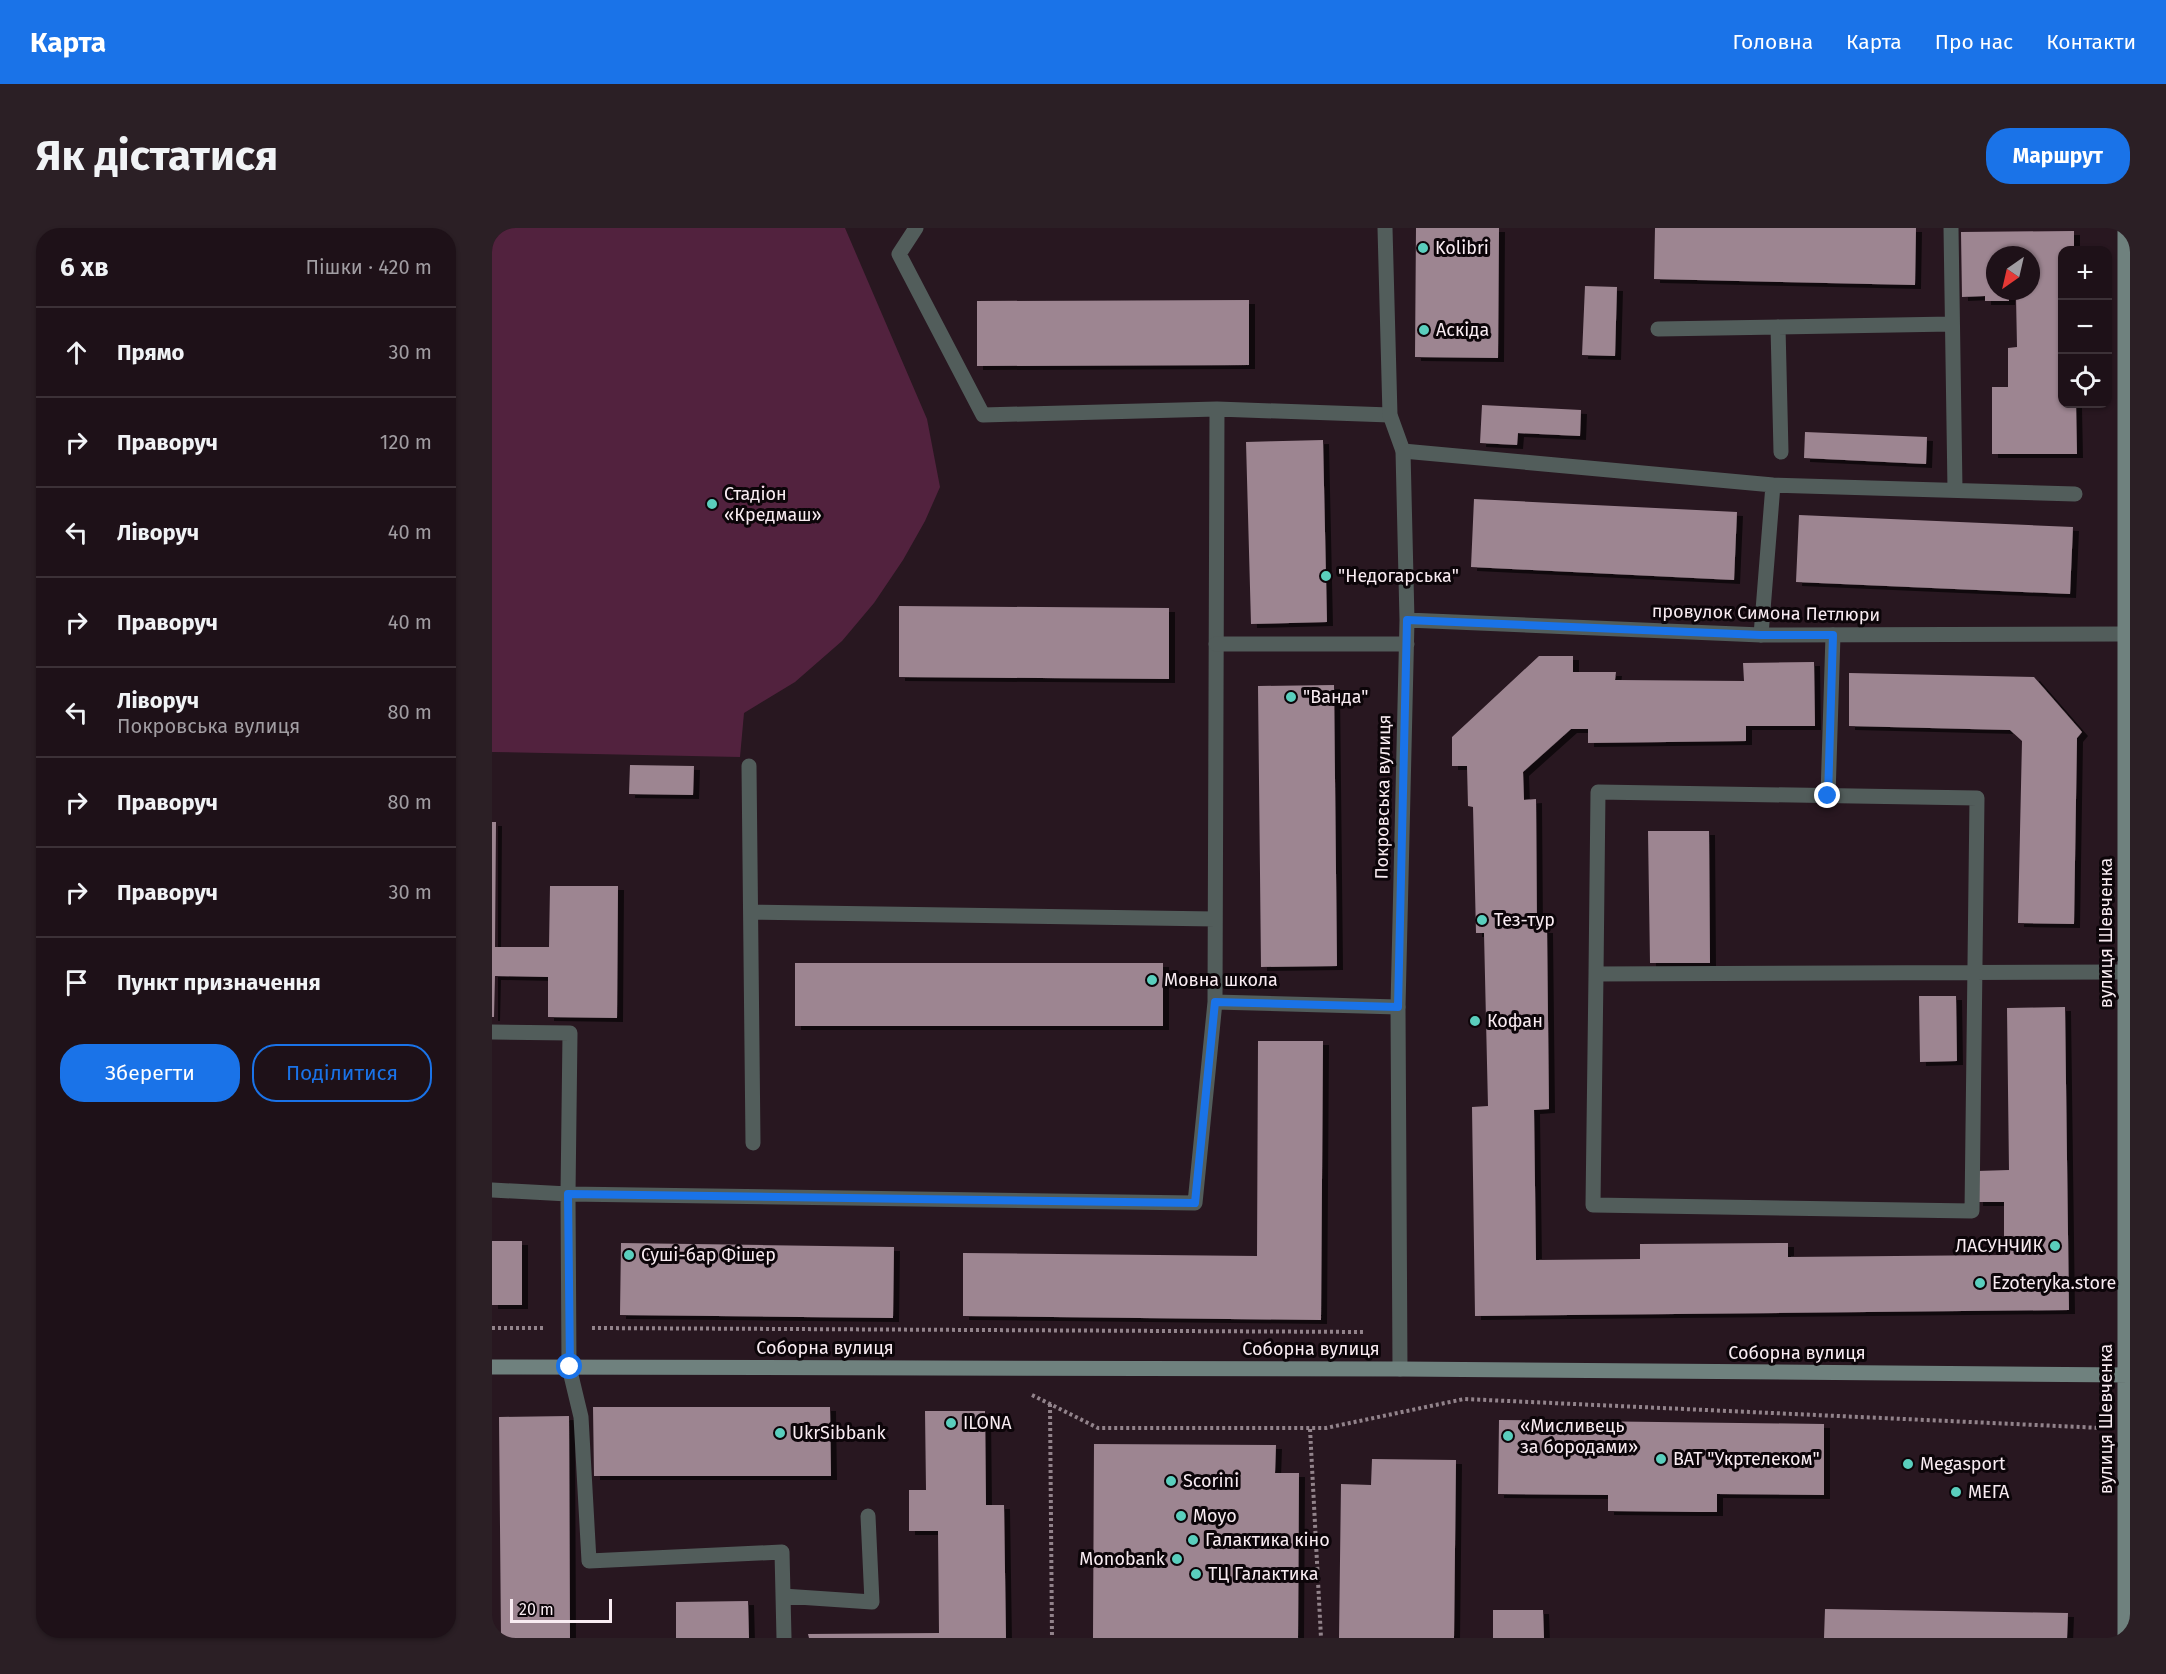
<!DOCTYPE html>
<html lang="uk">
<head>
<meta charset="utf-8">
<style>
	:root { --surface:#1e1118; --page:#2b1f25; --text:#f1f3f6; --muted:#a19da2; --line:#3c3137; --accent:#1a73e8 }
	body { margin:0; font-family:"Fira Sans",sans-serif; background:var(--page); color:var(--text) }
	.controls { position:absolute; right:18px; top:18px; display:grid; overflow:hidden; border-radius:12px; box-shadow:0 2px 4px #0004 }
	.controls button { width:54px; height:54px; display:grid; place-items:center; padding:0; border:0; border-bottom:2px solid var(--line); background:var(--surface); color:var(--text); font:30px sans-serif }
	.compass { position:absolute; left:1494px; top:18px; width:54px; height:54px; border-radius:50%; background:var(--surface); box-shadow:0 2px 4px #0004; rotate:214deg }
	.scale { position:absolute; left:18px; bottom:15px; width:102px; box-sizing:border-box; padding-left:6px; border:3px solid #f9ecf2; border-top:0; font-size:16px; line-height:21px; white-space:nowrap; color:#f9ecf2; -webkit-text-stroke:4px #0c0509; paint-order:stroke }
	.stop { position:absolute; width:18px; height:18px; margin:-14px; border:4px solid #1a73e8; border-radius:50%; background:#fff }
	.stop.end { background:#1a73e8; border-color:#fff; box-shadow:0 2px 6px #0008 }
	.list { margin:0; padding:0; list-style:none }
	h2 { display:flex; justify-content:space-between; align-items:center; height:78px; margin:0; padding:0 24px; font-size:26px }
	h2 small { font-size:20px; font-weight:400; color:var(--muted) }
	.list li { display:grid; grid-template-columns:39px 1fr auto; gap:18px; align-items:center; box-sizing:border-box; height:90px; padding:0 24px; border-top:2px solid var(--line) }
	.list b { display:block; font-size:22px; white-space:nowrap }
	.list p { margin:0; font-size:20px; white-space:nowrap; color:var(--muted) }
	.list em { font-size:20px; font-style:normal; color:var(--muted) }
	.actions { display:flex; gap:12px; padding:18px 24px }
	.actions a { flex:1; padding:14px 0; border:2px solid var(--accent); border-radius:24px; text-align:center; font-size:21px; color:var(--accent) }
	.actions .main { background:var(--accent); color:#fff }
	.icon { flex:none; width:33px; height:33px; fill:none; stroke:currentColor; stroke-width:2; stroke-linecap:round; stroke-linejoin:round }
	.map { position:relative; flex:none; width:1638px; height:1410px; overflow:hidden; border-radius:24px }
	header { display:flex; align-items:center; gap:36px; box-sizing:border-box; height:84px; padding:0 30px; background:var(--accent); color:#fff }
	header strong { font-size:28px }
	nav { display:flex; gap:33px; margin-inline-start:auto; font-size:21px }
	.intro { display:flex; align-items:center; justify-content:space-between; box-sizing:border-box; height:144px; padding:0 36px }
	h1 { margin:0; font-size:42px }
	.button { padding:15px 27px; border-radius:24px; background:var(--accent); color:#fff; font-size:21px; font-weight:700 }
	main { display:flex; gap:36px; padding:0 36px }
	aside { flex:1; background:var(--surface); border-radius:24px; box-shadow:0 2px 4px #0004 }
	.map>svg:first-child { display:block }
	.green { fill:#52223e }
	.building { fill:#9d8591; fill-rule:evenodd; filter:url(#shadow) }
	.lines { fill:none; stroke-linecap:round; stroke-linejoin:round }
	.path { stroke:#92838b; stroke-width:4; stroke-dasharray:3 3; stroke-linecap:butt }
	.lane { stroke:#525d5b; stroke-width:15 }
	.street { stroke:#525d5b; stroke-width:15 }
	.secondary { stroke:#6f817e; stroke-width:15 }
	.route { stroke:#1a73e8; stroke-width:8 }
	.poi-dot { fill:#5acebd; stroke:#0c0509; stroke-width:2 }
	.labels { text-anchor:middle; dominant-baseline:central; stroke-width:6; stroke-linejoin:round; paint-order:stroke }
	.poi-label { font-size:18px; fill:#f9ecf2; stroke:#0c0509; text-anchor:start }
	.street-label { font-size:18px; fill:#f9ecf2; stroke:#0c0509 }
</style>
</head>
<body>
<header>
<strong>Карта</strong>
<nav><a>Головна</a><a>Карта</a><a>Про нас</a><a>Контакти</a></nav>
</header>
<div class="intro"><h1>Як дістатися</h1><a class="button">Маршрут</a></div>
<main>
<aside>
<h2>6 хв<small>Пішки · 420 m</small></h2>
<ul class="list">
<li><svg class="icon" aria-label="ahead" viewBox="0 0 24 24"><path d="M12 20V5M6 11l6-6 6 6"/></svg><div><b>Прямо</b></div><em>30 m</em></li>
<li><svg class="icon" aria-label="right" viewBox="0 0 24 24"><path d="M7 20v-9h11M14 6l5 5-5 5"/></svg><div><b>Праворуч</b></div><em>120 m</em></li>
<li><svg class="icon" aria-label="left" viewBox="0 0 24 24"><path d="M17 20v-9H6M10 6l-5 5 5 5"/></svg><div><b>Ліворуч</b></div><em>40 m</em></li>
<li><svg class="icon" aria-label="right" viewBox="0 0 24 24"><path d="M7 20v-9h11M14 6l5 5-5 5"/></svg><div><b>Праворуч</b></div><em>40 m</em></li>
<li><svg class="icon" aria-label="left" viewBox="0 0 24 24"><path d="M17 20v-9H6M10 6l-5 5 5 5"/></svg><div><b>Ліворуч</b><p>Покровська вулиця</p></div><em>80 m</em></li>
<li><svg class="icon" aria-label="right" viewBox="0 0 24 24"><path d="M7 20v-9h11M14 6l5 5-5 5"/></svg><div><b>Праворуч</b></div><em>80 m</em></li>
<li><svg class="icon" aria-label="right" viewBox="0 0 24 24"><path d="M7 20v-9h11M14 6l5 5-5 5"/></svg><div><b>Праворуч</b></div><em>30 m</em></li>
<li><svg class="icon" aria-label="arrive" viewBox="0 0 24 24"><path d="M6 21V4h12l-3 4 3 4H6"/></svg><div><b>Пункт призначення</b></div></li>
</ul>
<div class="actions"><a class="main">Зберегти</a><a>Поділитися</a></div>
</aside>
<div class="map">
<svg width="1638" height="1410" viewBox="0 0 1638 1410">
	<defs>
		<filter id="shadow"><feDropShadow dx="6" dy="4" stdDeviation="0" flood-color="#0009"/></filter>
	</defs>
	<rect width="100%" height="100%" fill="#281720"/>
	<path class="green" d="M0,0H353L435,191L448,259L433,293L411,332L382,375L350,413L303,454L252,485L248,529L0,524Z"/>
	<path class="building" d="M924,0H1007L1006,130L923,129Z
		M1163,0H1424L1423,57L1162,51Z
		M1582,3V22H1570V176H1584L1585,226H1500V159H1516V120L1525,119L1524,68H1517V73H1493V68L1470,69L1469,4ZM1503,27H1539V63H1503Z
		M1093,58L1125,59L1123,128L1090,127Z
		M757,72V137L485,138V73Z
		M990,177L1089,182L1088,208L1026,205L1025,217L988,215Z
		M1313,204L1435,209L1434,236L1312,230Z
		M831,212L835,394L759,396L754,214Z
		M982,271L1245,284L1242,352L979,339Z
		M1307,287L1581,299L1578,366L1304,354Z
		M407,378L677,380V451L407,449Z
		M1047,428H1081V444H1124L1123,452L1252,453L1251,435L1322,434L1323,498H1254V513L1096,515V501H1079L1031,544L1032,572L1044,571L1045,701H1055L1057,881L1042,882L1044,1032L1148,1031V1016L1296,1015V1029L1512,1027V974H1485V943L1517,942L1515,780L1573,779L1577,1082L983,1088L980,879L996,878L992,705H984L981,579L976,578L975,538H960V509Z
		M1357,445L1542,449L1590,504L1585,510L1582,696L1526,695L1530,513L1518,502L1357,498Z
		M842,457L845,738L769,739L766,458Z
		M138,537L202,538L201,567L137,566Z
		M0,594H4L3,719H57L58,658H126L125,790L56,789V749L3,748L2,789H0Z
		M1156,603H1217L1218,735H1158Z
		M303,735H671V798H303Z
		M1427,768H1464L1465,833L1428,834Z
		M766,813H831L829,1092L471,1088V1025L765,1028Z
		M0,1013H30V1077H0Z
		M129,1015L402,1019L401,1090L128,1087Z
		M101,1179H338L339,1248H102Z
		M433,1183H493L494,1277H512L514,1410H317L316,1406L447,1405L446,1303H417V1262H434Z
		M77,1188L78,1410H9L7,1189Z
		M1007,1192L1332,1196V1267L1225,1266V1284H1206L1116,1283V1267L1006,1266Z
		M602,1216L784,1217L783,1245H807L806,1410H601Z
		M880,1231L964,1232L962,1410H847L849,1256L879,1257Z
		M256,1373L257,1410H184V1374Z
		M1333,1381L1576,1385L1575,1410H1332Z
		M1001,1382H1051L1052,1410H1001Z"/>
	<g class="lines">
		<path class="path" d="M0,1100H53
			M100,1100L873,1104
			M540,1167L606,1200H834L972,1171L1610,1200
			M558,1176L560,1410
			M818,1201L829,1410"/>
		<path class="lane" d="M424,0L407,26L491,187L725,181
			M1459,0L1463,261
			M1286,99L1289,224
			M1166,101L1460,96
			M911,223L1281,257L1583,266
			M1269,407L1281,257
			M257,538L261,915
			M1336,568L1341,407
			M259,684L723,691
			M1104,746L1106,564L1485,570L1480,983L1101,977L1104,746L1633,744
			M723,774L725,181L898,187
			M0,804L78,805L76,966L703,975L723,774L906,779
			M0,962L76,966L77,1139L89,1189L97,1333L290,1324L292,1410
			M291,1368L380,1374L376,1288"/>
		<path class="street" d="M893,0L898,187L911,223L915,392L906,779L908,1141
			M915,392L1269,407L1633,406
			M724,416H915"/>
		<path class="secondary" d="M0,1139L908,1141L1638,1147
			M1633,1410V0"/>
	</g>
	<g class="lines">
		<path class="route" d="M78,1139L76,966L703,975L723,774L906,779L915,392L1269,407H1341L1336,568"/>
	</g>
	<g class="poi-dot">
		<circle cx="931" cy="20" r="6"/>
		<circle cx="932" cy="102" r="6"/>
		<circle cx="220" cy="276" r="6"/>
		<circle cx="834" cy="348" r="6"/>
		<circle cx="799" cy="469" r="6"/>
		<circle cx="990" cy="692" r="6"/>
		<circle cx="660" cy="752" r="6"/>
		<circle cx="983" cy="793" r="6"/>
		<circle cx="1563" cy="1018" r="6"/>
		<circle cx="137" cy="1027" r="6"/>
		<circle cx="1488" cy="1055" r="6"/>
		<circle cx="459" cy="1195" r="6"/>
		<circle cx="288" cy="1205" r="6"/>
		<circle cx="1016" cy="1208" r="6"/>
		<circle cx="1169" cy="1231" r="6"/>
		<circle cx="1416" cy="1236" r="6"/>
		<circle cx="679" cy="1253" r="6"/>
		<circle cx="1464" cy="1264" r="6"/>
		<circle cx="689" cy="1288" r="6"/>
		<circle cx="701" cy="1312" r="6"/>
		<circle cx="685" cy="1331" r="6"/>
		<circle cx="704" cy="1346" r="6"/>
	</g>
	<g class="labels">
		<g class="poi-label">
			<text x="943" y="20">Kolibri</text>
			<text x="944" y="102">Аскіда</text>
			<text x="232" y="266">Стадіон<tspan x="232" dy="21">«Кредмаш»</tspan></text>
			<text x="846" y="348">"Недогарська"</text>
			<text x="811" y="469">"Ванда"</text>
			<text x="1002" y="692">Тез-тур</text>
			<text x="672" y="752">Мовна школа</text>
			<text x="995" y="793">Кофан</text>
			<text x="1551" y="1018" text-anchor="end">ЛАСУНЧИК</text>
			<text x="149" y="1027">Суші-бар Фішер</text>
			<text x="1500" y="1055">Ezoteryka.store</text>
			<text x="471" y="1195">ILONA</text>
			<text x="1028" y="1198">«Мисливець<tspan x="1028" dy="21">за бородами»</tspan></text>
			<text x="300" y="1205">UkrSibbank</text>
			<text x="1181" y="1231">ВАТ "Укртелеком"</text>
			<text x="1428" y="1236">Megasport</text>
			<text x="691" y="1253">Scorini</text>
			<text x="1476" y="1264">МЕГА</text>
			<text x="701" y="1288">Moyo</text>
			<text x="713" y="1312">Галактика кіно</text>
			<text x="673" y="1331" text-anchor="end">Monobank</text>
			<text x="716" y="1346">ТЦ Галактика</text>
		</g>
		<g class="street-label">
			<text transform="translate(1274 385) rotate(1)">провулок Симона Петлюри</text>
			<text transform="translate(891 569) rotate(-89)">Покровська вулиця</text>
			<text transform="translate(1614 705) rotate(-90)">вулиця Шевченка</text>
			<text x="333" y="1120">Соборна вулиця</text>
			<text x="819" y="1121">Соборна вулиця</text>
			<text x="1305" y="1125">Соборна вулиця</text>
			<text transform="translate(1614 1191) rotate(-90)">вулиця Шевченка</text>
		</g>
	</g>
</svg>
<div class="controls">
<button>+</button>
<button>−</button>
<button><svg class="icon" aria-label="locate" viewBox="0 0 24 24"><circle cx="12" cy="12" r="6"/><path d="M12 2v4M12 18v4M2 12h4M18 12h4"/></svg></button>
</div>
<svg class="compass" viewBox="-18 -18 36 36"><path d="M0-13l5 13h-10z" fill="#e53935"/><path d="M0 13l5-13h-10z" fill="#a19da2"/></svg>
<div class="scale">20 m</div>
<div class="stop" style="left:78px;top:1139px"></div>
<div class="stop end" style="left:1336px;top:568px"></div>
</div>
</main>
</body>
</html>
